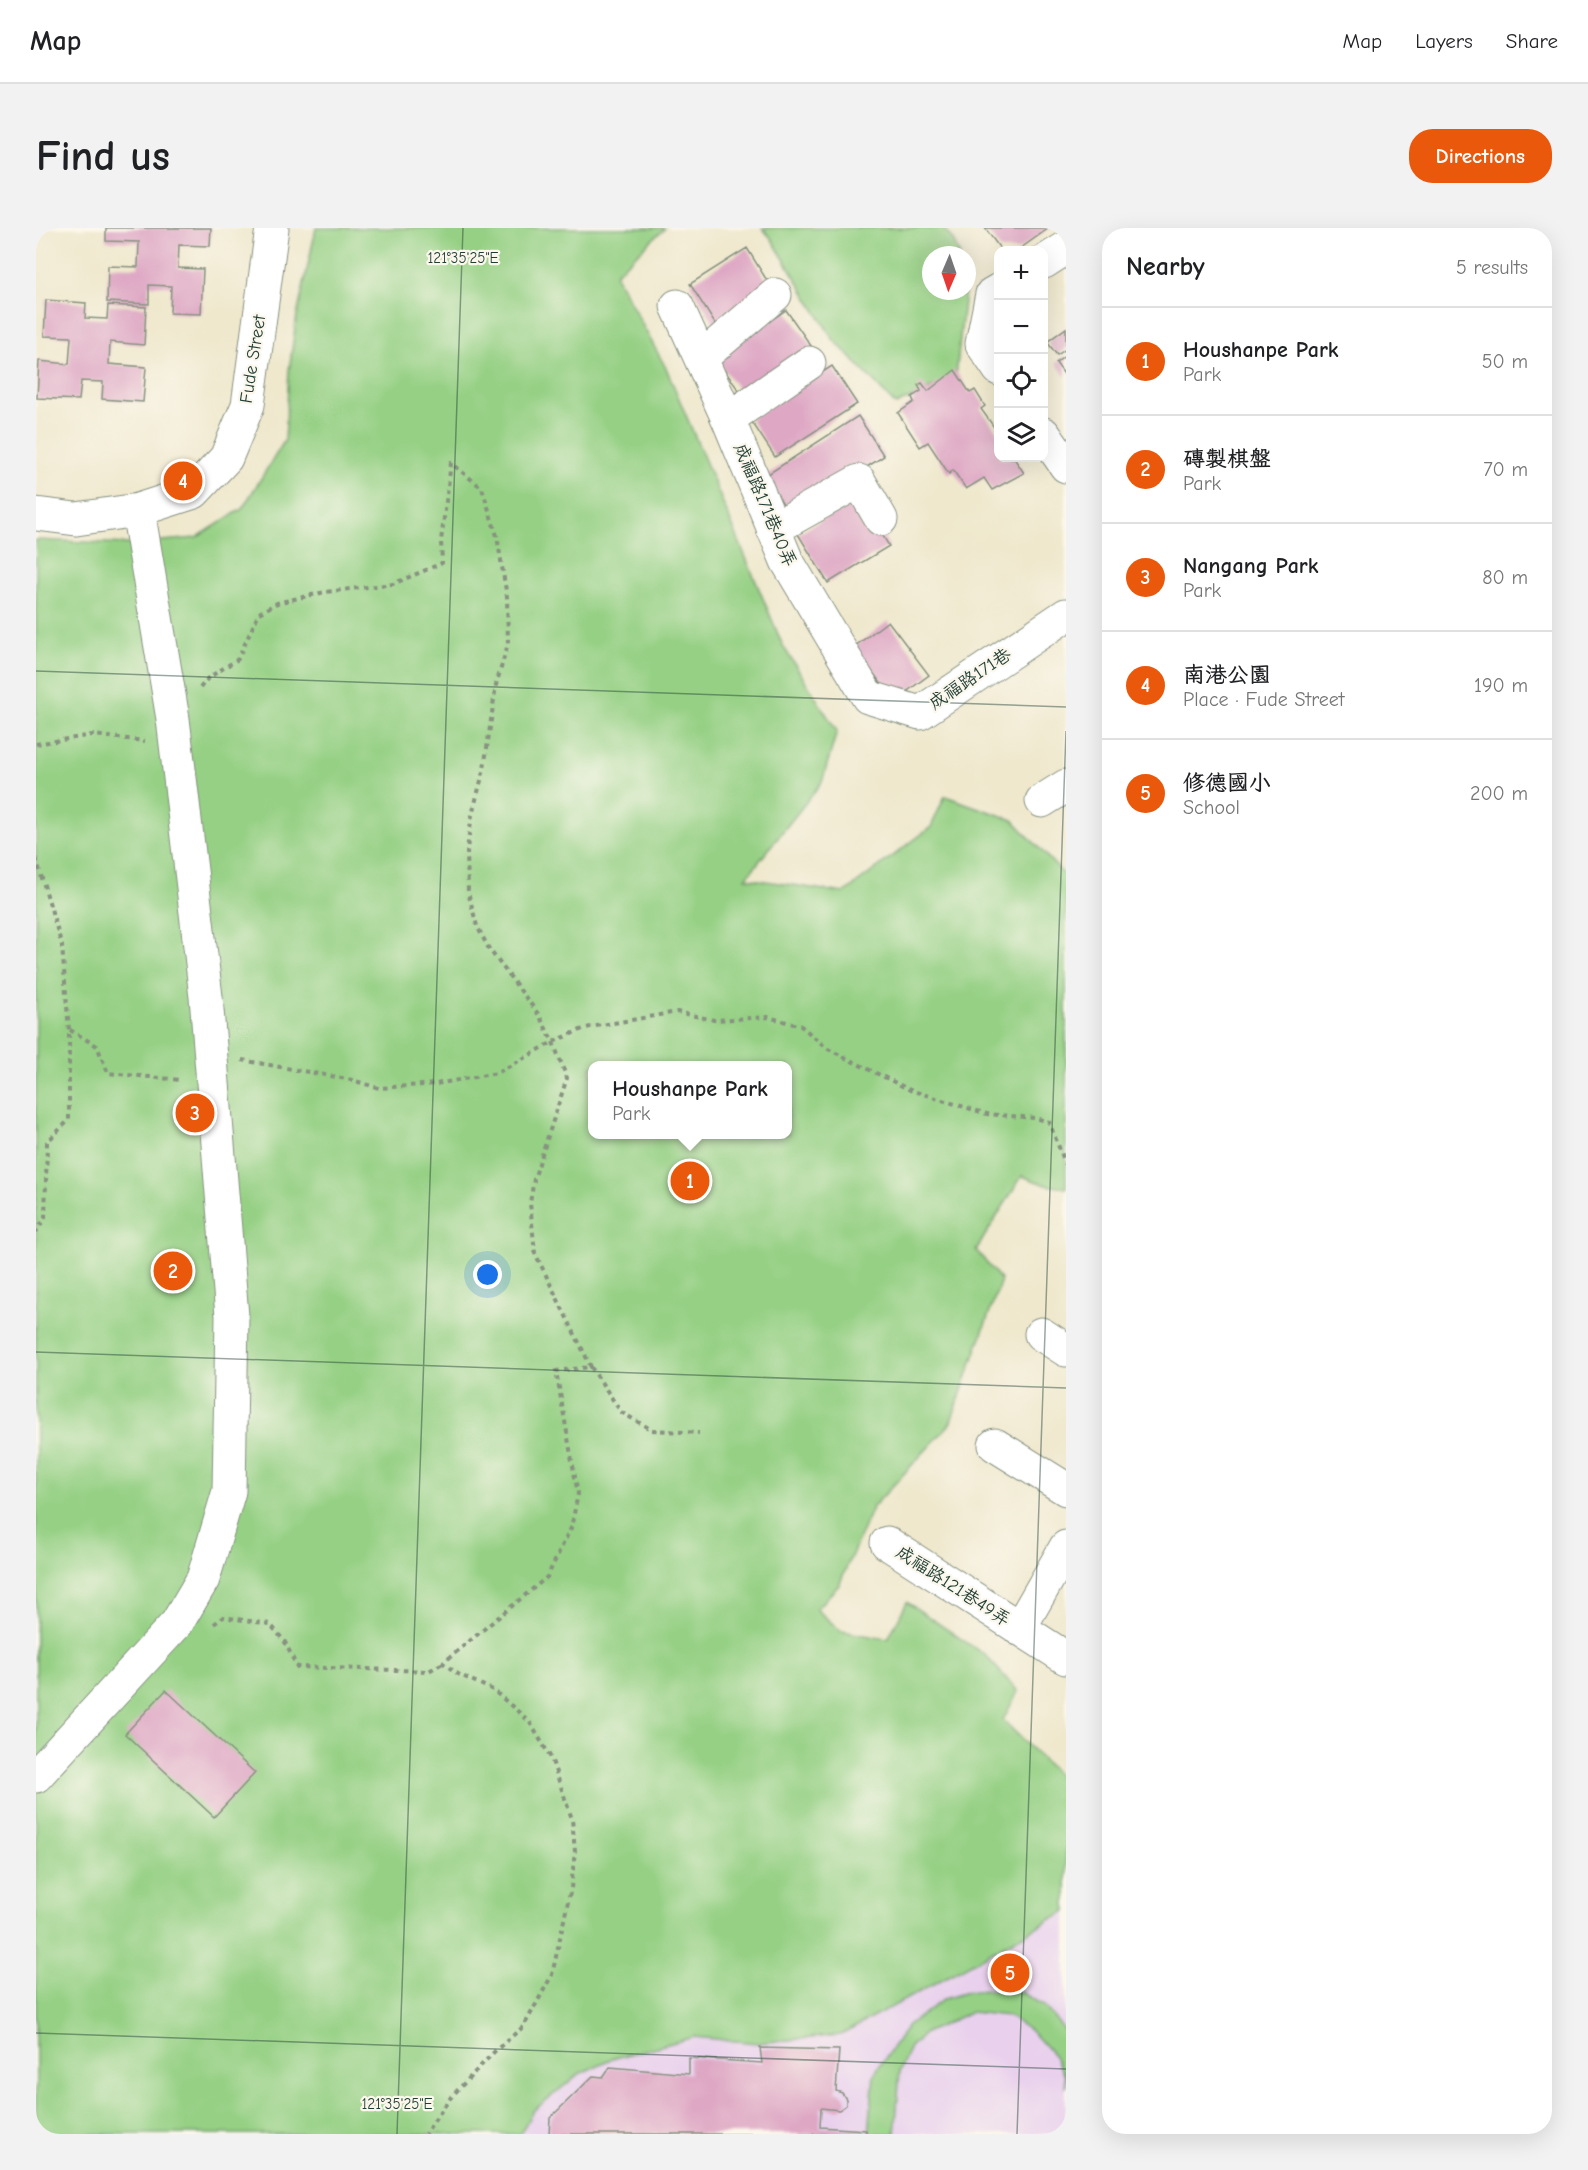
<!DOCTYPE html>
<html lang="en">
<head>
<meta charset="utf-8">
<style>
	:root { --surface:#fff; --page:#f2f2f2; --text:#202124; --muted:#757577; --line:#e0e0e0; --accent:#ea580c }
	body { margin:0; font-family:"Comic Neue","LXGW WenKai TC",sans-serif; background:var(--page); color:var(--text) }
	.controls { position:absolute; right:18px; top:18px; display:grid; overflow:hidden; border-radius:12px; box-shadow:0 6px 24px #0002 }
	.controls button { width:54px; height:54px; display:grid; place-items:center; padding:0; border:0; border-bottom:2px solid var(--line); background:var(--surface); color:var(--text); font:30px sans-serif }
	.compass { position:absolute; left:886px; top:18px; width:54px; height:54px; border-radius:50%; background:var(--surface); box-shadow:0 6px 24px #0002; rotate:182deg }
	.you { position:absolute; left:452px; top:1047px; width:21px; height:21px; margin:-15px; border:4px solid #fff; border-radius:50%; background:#1a73e8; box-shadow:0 0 0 9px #1a73e833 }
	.badge { display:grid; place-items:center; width:39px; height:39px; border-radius:50%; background:var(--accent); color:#fff; font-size:20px; font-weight:700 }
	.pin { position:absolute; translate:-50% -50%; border:3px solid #fff; box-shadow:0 2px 6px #0006 }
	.popup { position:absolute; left:552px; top:833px; width:204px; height:78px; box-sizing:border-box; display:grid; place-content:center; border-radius:12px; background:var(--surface); filter:drop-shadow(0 2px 4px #0005); font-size:20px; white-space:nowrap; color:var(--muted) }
	.popup b { font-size:22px; color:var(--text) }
	.popup::after { content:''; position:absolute; left:50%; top:100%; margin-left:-12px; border:12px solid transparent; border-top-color:var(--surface) }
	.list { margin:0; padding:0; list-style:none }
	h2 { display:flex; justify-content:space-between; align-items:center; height:78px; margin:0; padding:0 24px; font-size:26px }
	h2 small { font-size:20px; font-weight:400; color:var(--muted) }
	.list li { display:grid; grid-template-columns:39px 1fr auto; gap:18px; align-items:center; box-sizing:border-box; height:108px; padding:0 24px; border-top:2px solid var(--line) }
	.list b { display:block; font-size:22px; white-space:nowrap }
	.list p { margin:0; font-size:20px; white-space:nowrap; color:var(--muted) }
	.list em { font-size:20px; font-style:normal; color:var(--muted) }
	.icon { flex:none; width:33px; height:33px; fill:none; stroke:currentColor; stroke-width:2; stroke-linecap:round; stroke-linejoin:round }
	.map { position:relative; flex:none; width:1030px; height:1906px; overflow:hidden; border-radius:24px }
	header { display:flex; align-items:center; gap:36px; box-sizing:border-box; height:84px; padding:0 30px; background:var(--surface); border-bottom:2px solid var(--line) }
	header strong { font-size:28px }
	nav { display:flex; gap:33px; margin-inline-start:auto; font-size:21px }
	.intro { display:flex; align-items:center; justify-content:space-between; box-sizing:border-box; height:144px; padding:0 36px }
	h1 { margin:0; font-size:42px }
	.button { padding:15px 27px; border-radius:24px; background:var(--accent); color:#fff; font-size:21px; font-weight:700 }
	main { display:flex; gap:36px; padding:0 36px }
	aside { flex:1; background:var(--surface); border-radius:24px; box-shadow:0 6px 24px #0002 }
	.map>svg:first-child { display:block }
	.built { fill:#e9d1ed }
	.green { fill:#95d084; stroke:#5a865c; stroke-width:1.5; fill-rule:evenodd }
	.building { fill:#dea7c4 }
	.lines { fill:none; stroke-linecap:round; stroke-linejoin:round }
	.minor-casing { stroke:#879280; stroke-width:35 }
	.path { stroke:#879280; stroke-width:4; stroke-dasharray:4.5 4.5; stroke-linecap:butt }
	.minor { stroke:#fff; stroke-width:33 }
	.ticks { fill:none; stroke:#1f3d34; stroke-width:1.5; stroke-opacity:0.45 }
	.labels { text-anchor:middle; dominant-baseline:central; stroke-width:4.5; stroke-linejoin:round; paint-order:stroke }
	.street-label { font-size:18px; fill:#1f3d34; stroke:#fbf7ec }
	.ticks-label { font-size:15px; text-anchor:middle; fill:#1f3d34; stroke:#fbf7ec; stroke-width:4.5; stroke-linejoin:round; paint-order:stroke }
</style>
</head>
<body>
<header>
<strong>Map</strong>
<nav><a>Map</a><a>Layers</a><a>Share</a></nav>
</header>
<div class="intro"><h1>Find us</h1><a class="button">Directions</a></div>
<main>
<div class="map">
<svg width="1030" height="1906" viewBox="0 0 1030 1906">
	<rect width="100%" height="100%" fill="#fbf7ec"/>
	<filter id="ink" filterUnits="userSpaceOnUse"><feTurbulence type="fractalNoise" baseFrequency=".0167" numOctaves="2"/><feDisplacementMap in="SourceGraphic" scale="12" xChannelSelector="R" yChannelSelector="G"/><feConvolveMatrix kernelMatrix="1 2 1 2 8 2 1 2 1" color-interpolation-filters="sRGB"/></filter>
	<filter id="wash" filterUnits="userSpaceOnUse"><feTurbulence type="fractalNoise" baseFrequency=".008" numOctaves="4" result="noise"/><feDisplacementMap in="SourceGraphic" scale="24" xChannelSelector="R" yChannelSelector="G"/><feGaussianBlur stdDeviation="1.35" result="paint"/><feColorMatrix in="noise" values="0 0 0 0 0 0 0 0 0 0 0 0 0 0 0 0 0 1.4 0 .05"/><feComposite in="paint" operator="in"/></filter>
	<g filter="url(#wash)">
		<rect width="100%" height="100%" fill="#efe8cd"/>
		<path class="built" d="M1030,1683V1906H484L497,1883L543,1846L575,1831L658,1809L721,1815L805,1807Z"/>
		<path class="green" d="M280,0H629L579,46L631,142L747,418L801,503L786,554L710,650L808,665L895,599L909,568L977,592L1030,649V960L1010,957L986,948L940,1022L965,1052L914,1196L836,1280L803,1357L780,1381L805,1403L852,1411L871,1374L949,1427L982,1463L967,1492L1026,1551L1030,1553V1683L805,1807L721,1815L658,1809L575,1831L543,1846L497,1883L484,1906H0V312L93,316L160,310L206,281L249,212L253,143L260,93ZM556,838H752V906H556Z
			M726,0H907L917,12L924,27H895V63H929L920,148L860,177L797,111L735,10Z
			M952,1762L985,1764L1008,1778L1030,1804V1860L1029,1848L1018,1828L1003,1811L990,1800L972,1788L935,1784L889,1805L874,1819L864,1842L859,1906H833L838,1846L872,1797L908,1771L931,1764Z"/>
		<g id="blocks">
			<path class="building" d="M70,0H175L174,18L143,17L142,40L167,41L165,86L134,85L135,58L113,57V76L71,74L72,38L102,39L103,14L70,13Z
				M949,0H1013L982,22H965Z
				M711,20L738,64L681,99L654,56Z
				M10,72L50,75L49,90L71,91L72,77L110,79L108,117L74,114L73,136L110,139L107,174L66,171L67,154L45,153L43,172L1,170L3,133L33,136L35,109L8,108Z
				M750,82L778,122L708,170L680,130Z
				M1030,100V121L1021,127L1011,114Z
				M1030,127V149L1020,135Z
				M796,138L821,176L739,229L714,191Z
				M919,142L934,165L939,162L949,178L945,181L963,206V230H978L988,245L956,262L948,250L930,261L917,242L913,246L892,214L884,219L862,185L878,174L876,169L885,163L882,157L886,155L892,163Z
				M822,188L848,228L755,288L729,248Z
				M824,269L853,318L792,355L762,306Z
				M852,393L893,447L858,473L818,419Z
				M130,1462L219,1545L178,1589L89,1506Z
				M724,1820L803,1822L800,1863L806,1865L810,1871V1877L803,1882L785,1880L784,1899L830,1902V1906H513L514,1890L557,1848L567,1849L574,1839L653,1846V1830L726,1835Z"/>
		</g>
	</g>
	<g filter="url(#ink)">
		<use href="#blocks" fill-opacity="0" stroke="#879280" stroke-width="1.5"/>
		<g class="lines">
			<defs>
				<path id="minor" d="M1008,34L1030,20
					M963,62L956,66L946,116L963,141
					M641,78L692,191L751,333L832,469L884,485L1030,387
					M665,130L739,67
					M692,191L773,135
					M1008,206L1030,238
					M0,286L40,291L102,282L158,264L190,230L212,177L236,0
					M737,301L823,253L845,291
					M1006,573L1030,558
					M1005,1106L1030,1122
					M959,1217L1030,1261
					M851,1315L1030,1430
					M983,1401L1030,1319
					M0,1548L141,1395L167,1351L193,1263L196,1088L170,769L137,491L102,282"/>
			</defs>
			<use href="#minor" class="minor-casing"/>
			<path class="path" d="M164,460L172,450L202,431L223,385L241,375L289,364L357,356L406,335L405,313L415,235L446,260L461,308L471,369L472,416L460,457L448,541L436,587L431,621L432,664L441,698L453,721L503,787L517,814L531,850L498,951L494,975L499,1025L555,1139L520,1143L542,1266L535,1300L511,1349L407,1435L422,1446L457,1462L493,1493L515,1530L536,1591L539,1623L535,1660L516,1747L488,1798L460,1822L415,1869L389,1906
				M0,516L57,507L109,513
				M0,630L26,718L33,802V892L11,914L9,990L0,1004
				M34,802L61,818L72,845L145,852
				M206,832L316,852L343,860L400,856L461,845L517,814L549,800L641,784L678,792L732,789L765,798L792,821L874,862L951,886L999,890L1013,894L1030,937
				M555,1139L585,1184L616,1202L663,1205
				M178,1396L187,1389L234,1396L249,1414L261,1439L393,1443L407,1435"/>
			<use href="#minor" class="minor"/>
		</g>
	</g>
	<path class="ticks" d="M0,443L1030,479M0,1124L1030,1160M0,1805L1030,1841M361,1906L427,0M981,1906L1030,503"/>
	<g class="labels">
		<g class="street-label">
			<text transform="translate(217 131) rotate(-81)">Fude Street</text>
			<text transform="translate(729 277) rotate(67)">成福路171巷40弄</text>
			<text transform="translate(934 451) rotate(-34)">成福路171巷</text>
			<text transform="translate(917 1358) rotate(33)">成福路121巷49弄</text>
		</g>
	</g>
	<g class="ticks-label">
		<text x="427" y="35">121°35'25"E</text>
		<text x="361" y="1881">121°35'25"E</text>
	</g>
</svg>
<div class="controls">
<button>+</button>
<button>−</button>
<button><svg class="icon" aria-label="locate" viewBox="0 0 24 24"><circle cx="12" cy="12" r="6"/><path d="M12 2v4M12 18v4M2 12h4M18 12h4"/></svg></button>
<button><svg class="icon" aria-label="layers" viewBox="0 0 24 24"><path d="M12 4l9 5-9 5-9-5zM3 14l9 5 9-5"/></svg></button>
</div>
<svg class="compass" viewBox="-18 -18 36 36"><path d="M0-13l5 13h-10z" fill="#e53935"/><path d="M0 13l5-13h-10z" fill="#757577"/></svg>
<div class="you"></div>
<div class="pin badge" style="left:654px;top:953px">1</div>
<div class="popup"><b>Houshanpe Park</b>Park</div>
<div class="pin badge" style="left:137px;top:1043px">2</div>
<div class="pin badge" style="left:159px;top:885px">3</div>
<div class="pin badge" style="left:147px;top:253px">4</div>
<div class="pin badge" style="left:974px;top:1745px">5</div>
</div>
<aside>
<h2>Nearby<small>5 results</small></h2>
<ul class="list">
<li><span class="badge">1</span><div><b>Houshanpe Park</b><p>Park</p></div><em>50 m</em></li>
<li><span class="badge">2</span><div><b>磚製棋盤</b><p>Park</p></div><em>70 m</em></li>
<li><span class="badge">3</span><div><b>Nangang Park</b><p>Park</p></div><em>80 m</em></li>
<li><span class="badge">4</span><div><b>南港公園</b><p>Place · Fude Street</p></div><em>190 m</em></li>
<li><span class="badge">5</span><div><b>修德國小</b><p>School</p></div><em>200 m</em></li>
</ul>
</aside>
</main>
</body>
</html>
